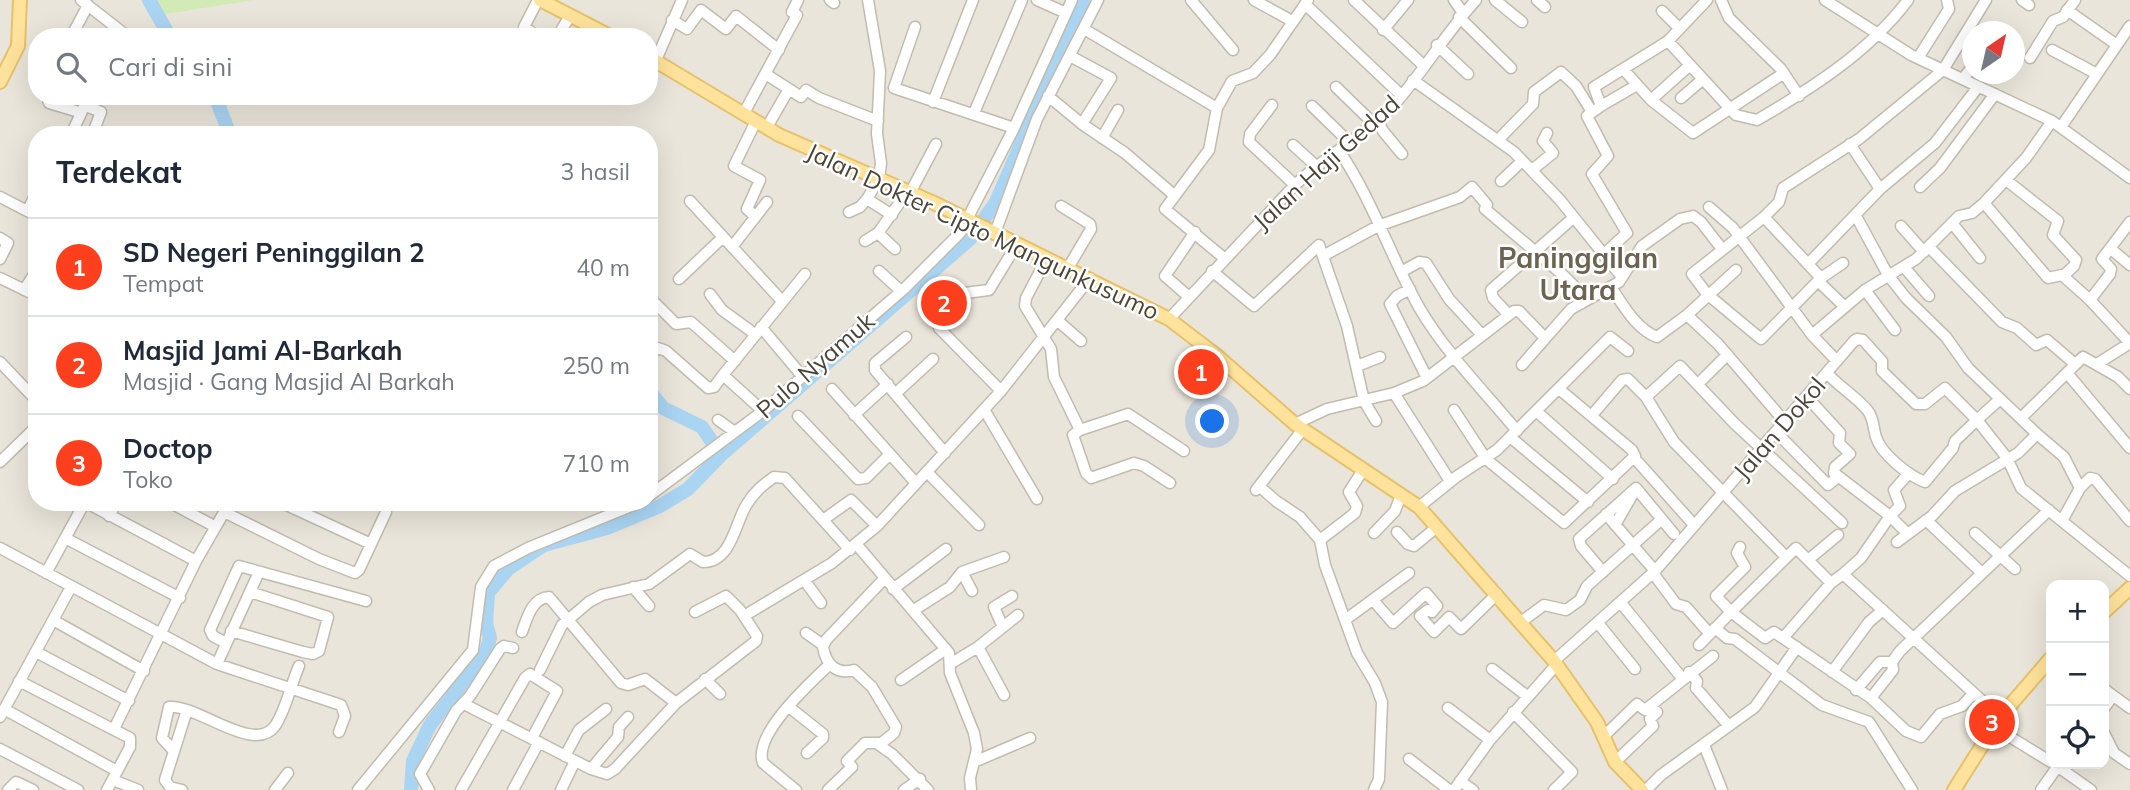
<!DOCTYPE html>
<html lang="id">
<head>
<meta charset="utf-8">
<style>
	:root { --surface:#fff; --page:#f6f6f7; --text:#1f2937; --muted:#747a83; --line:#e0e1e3; --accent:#fc3f1d }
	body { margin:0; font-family:Mulish,sans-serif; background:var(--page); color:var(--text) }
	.controls { position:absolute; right:21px; bottom:21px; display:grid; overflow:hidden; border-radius:14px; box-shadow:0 7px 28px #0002 }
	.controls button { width:63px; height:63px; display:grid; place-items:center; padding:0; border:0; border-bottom:2px solid var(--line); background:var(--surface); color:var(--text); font:35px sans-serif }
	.compass { position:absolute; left:1962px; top:21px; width:63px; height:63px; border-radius:50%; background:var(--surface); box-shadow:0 7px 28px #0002; rotate:34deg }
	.you { position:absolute; left:1213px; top:422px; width:24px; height:24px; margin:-18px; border:5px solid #fff; border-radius:50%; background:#1a73e8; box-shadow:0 0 0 10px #1a73e833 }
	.badge { display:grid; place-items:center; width:46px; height:46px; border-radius:50%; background:var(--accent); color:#fff; font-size:23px; font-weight:700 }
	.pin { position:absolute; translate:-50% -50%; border:4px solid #fff; box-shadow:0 2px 7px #0006 }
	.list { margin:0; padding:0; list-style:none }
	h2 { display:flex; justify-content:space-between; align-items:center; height:91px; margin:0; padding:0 28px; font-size:30px }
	h2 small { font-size:23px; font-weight:400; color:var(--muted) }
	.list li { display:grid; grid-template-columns:46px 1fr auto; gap:21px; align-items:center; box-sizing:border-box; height:98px; padding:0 28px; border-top:2px solid var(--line) }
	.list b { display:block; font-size:26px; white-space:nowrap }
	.list p { margin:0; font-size:23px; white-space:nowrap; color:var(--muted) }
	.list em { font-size:23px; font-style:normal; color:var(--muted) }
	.icon { flex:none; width:38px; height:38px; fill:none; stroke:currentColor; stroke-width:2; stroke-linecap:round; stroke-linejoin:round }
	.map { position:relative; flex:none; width:2130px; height:790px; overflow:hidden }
	.search { position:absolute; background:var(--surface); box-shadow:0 7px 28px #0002; left:28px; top:28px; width:630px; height:77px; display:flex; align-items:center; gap:18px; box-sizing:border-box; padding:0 24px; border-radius:28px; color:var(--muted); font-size:26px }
	.panel { position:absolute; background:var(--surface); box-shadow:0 7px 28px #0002; left:28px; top:126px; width:630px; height:385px; border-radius:28px }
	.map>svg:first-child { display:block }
	.residential { fill:#eae5da; fill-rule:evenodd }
	.grass { fill:#d2eab5 }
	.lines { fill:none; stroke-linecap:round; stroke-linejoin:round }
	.river { stroke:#a9d4f2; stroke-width:14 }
	.minor-casing { stroke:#c2bbae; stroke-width:13 }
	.major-casing { stroke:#e6c16a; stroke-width:16 }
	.minor { stroke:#fff; stroke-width:10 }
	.major { stroke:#ffe39c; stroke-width:12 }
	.labels { text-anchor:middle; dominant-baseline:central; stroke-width:5; stroke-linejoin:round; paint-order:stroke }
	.street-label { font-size:24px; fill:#4b4439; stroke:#fff }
	.quarter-label { font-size:28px; font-weight:bold; fill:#6e6250; stroke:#fff }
</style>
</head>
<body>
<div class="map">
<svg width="2130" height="790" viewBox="0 0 2130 790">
	<rect width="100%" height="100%" fill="#f6f3ec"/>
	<path class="residential" d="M0,0H2130V790H0ZM1972,32H2014V74H1972ZM37,37H649V96H37ZM37,135H649V502H37ZM2051,585H2104V764H2051Z"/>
	<path class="grass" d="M155,0H254L159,15Z"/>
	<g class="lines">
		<path class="river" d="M149,0L170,37
			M215,96L230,135
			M649,390L663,408L702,427L721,455
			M411,790L413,761L430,725L485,654L490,638L486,623L488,593L508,569L544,545L607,528L660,506L688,489L721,455L970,239L996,202L1083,0"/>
		<defs>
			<path id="minor" d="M81,0L122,32
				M830,0L834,3
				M1037,0L1066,13
				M1191,0L1233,50
				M1254,0L1292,21
				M1354,0L1424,66
				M1454,0L1463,13
				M1495,0L1522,22
				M1537,0L1545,7
				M1721,0L1729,18L1781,69L1799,96
				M1825,0L1911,55L2052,121L2130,178
				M2022,0L2029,5
				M1305,4L1401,95
				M2067,10L2117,45
				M1662,11L1679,28
				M1459,17L1511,68
				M672,20L687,29L701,10L726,29L736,16L779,50
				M915,27L894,88L1014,128
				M1084,29L1217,108
				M1383,30L1408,0
				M71,37L88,5
				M526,37L530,31L524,27L538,0
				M557,37L570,16
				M1668,41L1736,115L1757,120C1812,88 1869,52 1908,0
				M1437,45L1468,74
				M2052,50L2097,74
				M1070,56L1111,78L1082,124
				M1918,58L1949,9L1947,0
				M2030,58L2053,21L2063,17L2075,0
				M656,60L682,0
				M1624,70L1651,100L1693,133L1784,73
				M767,75L789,89
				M1963,79L1972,67
				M1413,80L1514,152L1560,200L1622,277
				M1336,87L1374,124
				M47,96L49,103L79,112
				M1048,96L1082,124L1125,153L1174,195
				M1681,98L1703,79
				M1651,100L1690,65
				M933,102L973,0
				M1272,105L1250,134L1249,142L1295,185
				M86,106L101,112L94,130L98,135
				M1312,106L1350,143
				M1601,106L1637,85
				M744,113L797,15L792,12L798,0
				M974,113L1022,0
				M1378,120L1383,131L1402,154
				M767,127L789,89L801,97L806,90L819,98L878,121
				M2061,127L2130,26
				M71,135L89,96
				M1102,138L1118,110
				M1499,139L1533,104L1534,92L1561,72L1576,86L1592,112
				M1850,144L1880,189
				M1293,145L1315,165
				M1340,152C1373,201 1391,258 1420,309C1446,353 1484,391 1517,431
				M1532,170L1553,153L1543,141L1547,133
				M2006,180L2058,221L2053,235L2076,260L2074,266L2063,276
				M1501,181L1522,161
				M1920,187L1940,168L1995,94
				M910,193L936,144
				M0,197L37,216
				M867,199L892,215
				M690,201L782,301
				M1984,203L2048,278L2062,275L2090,300
				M1061,206L1090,224L1091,229L1068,268
				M1709,207L1733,228L1812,335
				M28,210L37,191
				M849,212L860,207L867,199L879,179L881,163L877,134L880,71L868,0
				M755,216L747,209L760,180L734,166L756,121
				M1856,216L1888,275L1906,298L1946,337L1968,368L2037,434L2018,453L1955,491L1932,516L1897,542
				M1764,217L1779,202L1783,188L1859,139L1943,70L1986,0
				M1952,223L1980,258
				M1901,226L1924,252
				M878,233L895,249
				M995,233L1037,119L1098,0
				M0,238L8,243L0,259
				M865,241L878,233L908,191
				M732,247L767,202
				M1929,247L2002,322L2017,328L2036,345L2047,340L2075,364
				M2111,249L2130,265
				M1603,255L1627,233L1592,174L1608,156L1587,116L1601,106L1594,87L1668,41L1707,0
				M1323,256L1378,226L1460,197L1472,187L1487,205L1485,209L1563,275L1576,288L1582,303
				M1047,258L1026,298L1025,306L1051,349L1054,377L1080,430
				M1224,258L1165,209L1209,150L1217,108L1232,81L1253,73L1270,55L1308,0
				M1808,264L1880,189L1935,143L1978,87
				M1904,267L1929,296
				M879,271L901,291
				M1212,271L1254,306L1319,245L1347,326L1364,401L1376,421
				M1401,272L1419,262L1426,263L1449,299L1482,335
				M0,278L37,296
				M1821,278L1764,217L1692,274L1707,294L1761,339L1821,278L1843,263
				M679,279L722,238
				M1818,281L1844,306
				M1410,289L1397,296L1390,304L1427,378
				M1612,289C1624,306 1636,329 1657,337L1687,315L1736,270
				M24,290L33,276
				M1865,290L1895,330
				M965,293L989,290L1017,244
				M710,294L722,310L755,334
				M1188,296L1165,276L1195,232
				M649,297L676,324L691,322L735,361
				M1509,315L1493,298L1491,290L1572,219
				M1687,315L1718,344L1785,422
				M1169,319L1295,185C1325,156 1362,138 1392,107C1423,73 1445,34 1476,0
				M1058,321L1081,341
				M761,327L803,377
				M939,328L1001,391
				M906,337L875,363V370L945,453
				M2129,342L2090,300L2110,274L2111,269L2102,259L2130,222
				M649,355L658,348L666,351L708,388L714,387L723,375L763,411
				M1837,361L1812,335L1865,290L1916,259L1959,216L1972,213L1984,203L2026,158L2052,121
				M0,362L37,401
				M2097,364L2130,343
				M1522,365L1571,309L1619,282L1642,246L1680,219L1693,216L1701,222L1722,249
				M1357,366L1380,357
				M2067,373L2130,448
				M723,375L805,274
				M1698,384L1727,355
				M832,389L915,482
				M1394,393L1450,481
				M895,394L933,359
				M1646,397L1680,366L1734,423L1842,523
				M1807,397L1840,433L1839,443L1850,454L1835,467L1834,473L1890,516L1900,506L1894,490L1909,473
				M2000,399L1977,420L2007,458L2021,488L2130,576
				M1454,410L1486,459L1564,523L1635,456L1632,450L1559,389
				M985,411L1037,499
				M1536,411L1613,479
				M854,415L888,384
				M1592,415L1622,380L1628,379L1646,397L1674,442L1786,557
				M798,416L858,479L866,478L889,455
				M2021,418L2083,357L2118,377L2130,389
				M718,420L735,432
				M1295,424L1327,409L1394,393L1423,381L1514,311H1519L1545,338
				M1776,432L1828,485L1838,477
				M2037,434L2064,457L2080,488L2063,519
				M1510,437L1588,502
				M0,462L37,426
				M1638,462L1694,525
				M927,472L979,525
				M1170,483L1144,466L1134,463L1091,478L1086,473L1073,435L1080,430L1128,414L1184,451
				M1259,486L1276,501L1300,517L1320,540L1325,565L1357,653L1375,683L1382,702L1379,779L1374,790
				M1636,488L1674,534
				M2080,488L2090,478L2095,479L2130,521
				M1256,490L1303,429
				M649,496L763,411L905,288L960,233L1014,128L1072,0
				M85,502L196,561
				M169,502L214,526
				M280,502L371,544
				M1419,507L1456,477L1497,450L1610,337L1628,351
				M224,512L319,559L355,573L359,570L386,512L385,507L378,502
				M1606,514L1655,571
				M109,516L117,502
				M823,520L851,500L877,526
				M1926,520L1982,573
				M1615,525L1634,492
				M1397,532L1408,544L1414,546L1437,527
				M1374,533L1395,511L1401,495
				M1975,533L2015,569
				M65,538L180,598
				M1320,540L1355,513L1357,506L1349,492L1363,470
				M857,545L949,653L950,673L974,733L977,749L970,778L971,790
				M0,548L217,664L341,705L345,716L339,732
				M1808,560L1838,535
				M962,572L972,591
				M1603,572L1581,546L1579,539L1636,488
				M46,573L85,502
				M1653,573L1676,604L1686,607L1709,633
				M1843,574L1861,558L1890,516L1908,534
				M884,579L826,640L823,647C826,665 837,675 854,670L872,687L896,727L894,733L879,745L892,754L928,790
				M805,581L821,603
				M1831,583L1796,548L1731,612L1765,638L1774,632L1871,698L1893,670L1892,662L1900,651L2049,510
				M633,587L649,606
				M893,589L946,549
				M1373,600L1393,623L1426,593L1437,606L1432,612L1428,610L1420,616L1434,632L1449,617L1461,629L1497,594
				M1621,603L1682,678
				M914,610L950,587L962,572L1004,557
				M695,612L726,596L740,610L757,636L756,641
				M744,616L832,563L877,526L1001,391L1090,278
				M53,620L144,671
				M1345,620L1409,573
				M1521,622L1544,605L1566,610L1580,600L1587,586L1662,519
				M1598,623L1635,669
				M1002,625L994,607L1012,596
				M1715,628L1727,638L1735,639L1822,705L1869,722L1912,790
				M231,631L303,652L313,654L319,651L328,617L250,592
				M522,632C527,618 532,598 549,597L621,683L628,685L645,679L676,703
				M806,633L823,645
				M1783,638L1831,583L1843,574L2000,717
				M226,643L213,636L210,630L239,566L366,601
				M1699,645L1731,612L1716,596L1745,567L1737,553L1740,547
				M978,647L1004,695
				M36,652L129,701
				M1554,661L1655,571L1854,341L1857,339L1863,340L1882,361V371L1916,404H1925L1945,388L1977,420L1955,441L1953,448L1925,482C1909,476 1881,454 1876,437C1873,428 1874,419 1868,411C1857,397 1839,387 1827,373
				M217,664L259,572
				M950,664L978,647L1018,615
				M1492,669L1527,696
				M540,670L562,625L589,602L602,595L649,584L690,554L703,562C732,562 735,522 747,504C754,492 763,485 774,477L785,478L850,550
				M1689,672L1697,681L1696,688L1729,726
				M1832,672L1869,622L1883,610
				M705,679L720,694
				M901,680L946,649
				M19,681L130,738V747L107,790
				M2104,689L2130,708
				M1856,690L1880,662H1892
				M1871,698L1906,731L1921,737L1940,714L1962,706L1973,694
				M464,704L591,769L607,774L615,769L676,703L756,641
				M789,707L823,734V738L807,753
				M1448,708L1490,740
				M2104,708L2113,696
				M4,709L117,771
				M1513,712L1572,772L1554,790
				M0,717L71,587
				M1994,727L2051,762
				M114,729L196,561L230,502
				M2104,733L2114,753L2130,764
				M1604,736L1637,704L1645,710L1713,656
				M1704,745L1722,790
				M0,749L78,790
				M173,750L162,738L169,707C197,704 254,755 275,726C286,710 291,684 299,666
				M565,756L579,730L606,709
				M1409,759L1449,790
				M974,762L1030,738
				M1615,762L1653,726L1650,719L1657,712L1651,706
				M2054,764L2091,790
				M591,769L618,737L619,727L628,717
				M113,780L138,790
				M1460,781L1473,790
				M8,790L16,782L33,790
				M182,790L170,787L165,780L187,710
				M275,790L288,773
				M358,790L473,650L481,587L494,566L528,548L641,502
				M429,790L420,774L456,711L470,696L500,649L504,646L513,648
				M461,790L525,678L530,674L557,691L532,738
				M513,790L539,742
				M561,790L575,761
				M796,790L763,763C752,735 811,682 830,664
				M828,790L852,767L847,761L865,743H879
				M904,790L920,779
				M1454,790L1490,740L1557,664
				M1646,790L1661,775L1755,707L1797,647
				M2041,790L2058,766"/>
			<path id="major" d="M540,0L612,37
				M649,57L779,135L932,202L1169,319L1216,355L1295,424L1419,507L1554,661L1597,722L1615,762L1642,790
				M0,82L18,46L20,0
				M2104,612L2130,588
				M1954,790L2000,717L2051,658"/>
		</defs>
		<use href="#minor" class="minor-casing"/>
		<use href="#major" class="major-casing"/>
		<use href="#minor" class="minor"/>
		<use href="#major" class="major"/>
	</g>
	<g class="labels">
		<g class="street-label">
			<text transform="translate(1326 162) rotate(-42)">Jalan Haji Gedad</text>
			<text transform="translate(983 231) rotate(25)">Jalan Dokter Cipto Mangunkusumo</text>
			<text transform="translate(815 365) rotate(-41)">Pulo Nyamuk</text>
			<text transform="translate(1779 428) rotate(-49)">Jalan Dokol</text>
		</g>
		<g class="quarter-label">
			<text x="1578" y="257">Paninggilan<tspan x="1578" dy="32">Utara</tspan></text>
		</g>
	</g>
</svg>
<div class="controls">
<button>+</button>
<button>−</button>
<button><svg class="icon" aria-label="locate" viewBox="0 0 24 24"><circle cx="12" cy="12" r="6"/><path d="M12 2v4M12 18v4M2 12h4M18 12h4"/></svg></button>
</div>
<svg class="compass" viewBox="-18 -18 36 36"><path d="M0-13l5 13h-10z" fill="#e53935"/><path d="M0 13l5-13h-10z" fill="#747a83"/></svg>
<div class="you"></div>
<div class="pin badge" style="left:1201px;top:372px">1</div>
<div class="pin badge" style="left:944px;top:303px">2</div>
<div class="pin badge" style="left:1992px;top:722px">3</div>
<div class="search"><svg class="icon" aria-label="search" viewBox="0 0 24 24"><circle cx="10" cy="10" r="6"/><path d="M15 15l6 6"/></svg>Cari di sini</div>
<section class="panel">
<h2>Terdekat<small>3 hasil</small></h2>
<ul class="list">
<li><span class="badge">1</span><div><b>SD Negeri Peninggilan 2</b><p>Tempat</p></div><em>40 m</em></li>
<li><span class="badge">2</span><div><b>Masjid Jami Al-Barkah</b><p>Masjid · Gang Masjid Al Barkah</p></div><em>250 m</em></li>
<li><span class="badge">3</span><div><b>Doctop</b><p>Toko</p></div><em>710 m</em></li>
</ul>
</section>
</div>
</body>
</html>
